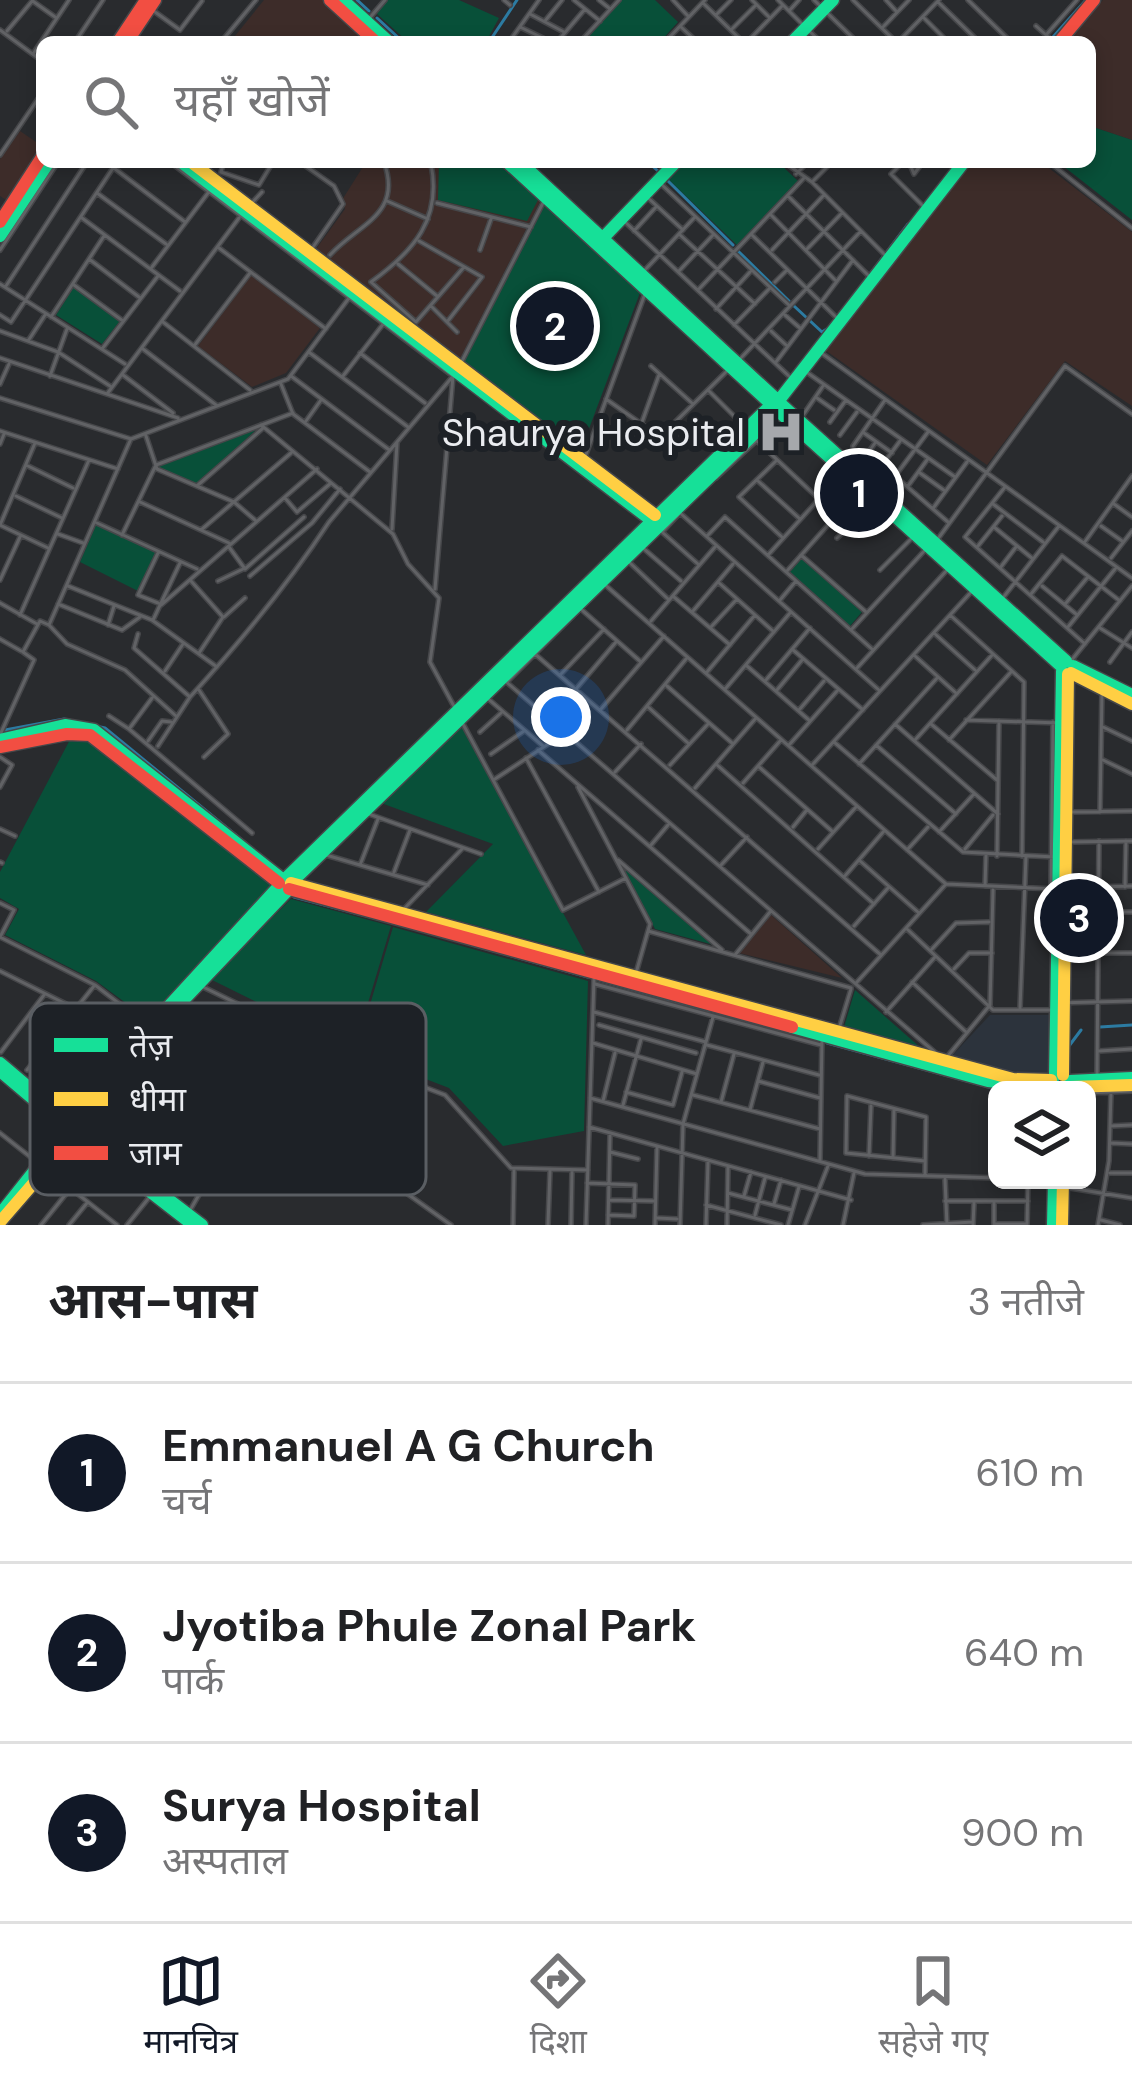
<!DOCTYPE html>
<html lang="hi">
<head>
<meta charset="utf-8">
<style>
	:root { --surface:#fff; --page:#f2f2f2; --text:#202124; --muted:#757577; --line:#e0e0e0; --accent:#111827 }
	body { margin:0; font-family:"DM Sans","Noto Sans Devanagari",sans-serif; background:var(--page); color:var(--text) }
	.controls { position:absolute; right:36px; bottom:36px; display:grid; overflow:hidden; border-radius:18px; box-shadow:0 6px 18px #0003 }
	.controls button { width:108px; height:108px; display:grid; place-items:center; padding:0; border:0; border-bottom:3px solid var(--line); background:var(--surface); color:var(--text); font:60px sans-serif }
	.you { position:absolute; left:561px; top:717px; width:42px; height:42px; margin:-30px; border:9px solid #fff; border-radius:50%; background:#1a73e8; box-shadow:0 0 0 18px #1a73e833 }
	.badge { display:grid; place-items:center; width:78px; height:78px; border-radius:50%; background:var(--accent); color:#fff; font-size:39px; font-weight:700 }
	.pin { position:absolute; translate:-50% -50%; border:6px solid #fff; box-shadow:0 3px 12px #0006 }
	.list { margin:0; padding:0; list-style:none }
	h2 { display:flex; justify-content:space-between; align-items:center; height:156px; margin:0; padding:0 48px; font-size:51px }
	h2 small { font-size:39px; font-weight:400; color:var(--muted) }
	.list li { display:grid; grid-template-columns:78px 1fr auto; gap:36px; align-items:center; box-sizing:border-box; height:180px; padding:0 48px; border-top:3px solid var(--line) }
	.list b { display:block; font-size:45px; white-space:nowrap }
	.list p { margin:0; font-size:39px; white-space:nowrap; color:var(--muted) }
	.list em { font-size:39px; font-style:normal; color:var(--muted) }
	.icon { flex:none; width:66px; height:66px; fill:none; stroke:currentColor; stroke-width:2; stroke-linecap:round; stroke-linejoin:round }
	.map { position:relative; flex:none; width:1132px; height:1225px; overflow:hidden }
	.search { position:absolute; background:var(--surface); box-shadow:0 6px 18px #0003; left:36px; right:36px; top:36px; height:132px; display:flex; align-items:center; gap:30px; box-sizing:border-box; padding:0 42px; border-radius:18px; color:var(--muted); font-size:45px }
	.sheet { height:696px; background:var(--surface) }
	nav { display:flex; justify-content:space-around; align-items:center; box-sizing:border-box; height:168px; border-top:3px solid var(--line); background:var(--surface); font-size:33px; color:var(--muted) }
	nav a { display:grid; justify-items:center; gap:6px }
	nav .on { color:var(--accent) }
	.map>svg:first-child { display:block }
	.built { fill:#2c333c }
	.education { fill:#3d2c29 }
	.green { fill:#085039 }
	.lines { fill:none; stroke-linecap:round; stroke-linejoin:round }
	.stream { stroke:#2c7ba2; stroke-width:3 }
	.street-casing { stroke:#46474a; stroke-width:6 }
	.fast-casing { stroke:#46474a; stroke-width:15 }
	.slow-casing { stroke:#46474a; stroke-width:15 }
	.jam-casing { stroke:#46474a; stroke-width:15 }
	.street { stroke:#616265; stroke-width:3 }
	.fast { stroke:#16e098; stroke-width:12 }
	.slow { stroke:#ffcf43; stroke-width:12 }
	.jam { stroke:#f24e42; stroke-width:12 }
	.labels { text-anchor:middle; dominant-baseline:central; stroke-width:12; stroke-linejoin:round; paint-order:stroke }
	.poi-label { font-size:39px; fill:#eaecf0; stroke:#1d2126; text-anchor:end }
	.key { fill:#1d2126; stroke:#5a5e63; stroke-width:3 }
	.key-label { font-size:33px; fill:#eaecf0 }
</style>
</head>
<body>
<div class="map">
<svg width="1132" height="1225" viewBox="0 0 1132 1225">
	<rect width="100%" height="100%" fill="#292b2e"/>
	<path class="built" d="M990,1015H1051V1076H1020L949,1059Z"/>
	<path class="education" d="M264,0H323L369,42H230Z
		M1103,0H1132V140L1090,126V42H1068Z
		M20,131L42,146L6,200L0,196V159Z
		M366,162H501L541,200L460,359L316,249L345,209L342,200Z
		M971,162H1041L1132,232V406L1065,361L987,465L825,350Z
		M251,275L320,328L286,373L252,387L198,346Z
		M771,915L842,978L739,953Z"/>
	<path class="green" d="M388,0H459L499,18L486,42H408L376,13Z
		M622,0H655L678,22L660,42H584Z
		M1090,126L1132,140V220L1058,162H1090Z
		M439,162H497L538,200L527,221L438,200Z
		M684,162H778L798,181L737,245L668,179Z
		M546,203L641,290L581,450L463,362Z
		M74,287L120,321L102,344L56,315Z
		M261,425L197,486L156,467Z
		M96,525L157,552L138,591L80,562Z
		M802,558L862,612L850,626L790,572Z
		M460,724L586,955L426,912L493,844L381,803Z
		M73,734L117,755L272,884L149,1020L96,981L5,935L19,909L0,898V872Z
		M621,864L714,945L655,929Z
		M291,899L391,926L354,1050L210,979Z
		M393,927L588,981L584,1131L503,1146L449,1088L356,1052Z
		M855,990L922,1049L844,1027Z"/>
	<g class="lines">
		<path class="stream" d="M357,0L369,11
			M377,18L403,42
			M1053,37L1086,0
			M489,42L517,0
			M200,162L238,191
			M648,162L659,172
			M667,180L733,245
			M0,214L42,150
			M738,251L789,301
			M870,274L908,224
			M794,306L822,332L830,327
			M5,730L64,719L105,728L281,872
			M294,897L435,934
			M472,945L588,977
			M600,980L709,1011
			M719,1013L817,1040
			M1100,1027L1132,1025
			M827,1043L1000,1090
			M1069,1046L1081,1030"/>
		<defs>
			<path id="street" d="M504,0L510,5
				M574,0L600,21
				M599,0L609,8
				M673,0L688,16
				M752,0L769,17
				M778,0L802,24
				M814,0L857,42
				M853,0L896,42
				M886,0L896,11
				M968,0L1011,42
				M34,2L55,17
				M939,3L979,42
				M704,4L743,42
				M151,9L180,30L202,1
				M789,11L799,0
				M530,14L564,32
				M716,15L731,0
				M924,18L948,42
				M367,21L385,0
				M545,21L562,0
				M1036,26L1054,42
				M520,27L551,42
				M681,27L697,42
				M883,27L909,0
				M732,29L756,5
				M0,30L42,61
				M7,31L33,0
				M809,31L821,42
				M1046,35L1077,0
				M75,42L103,0
				M221,42L256,0
				M509,42L539,0
				M557,42L585,9
				M580,42L619,0
				M665,42L705,0
				M747,42L782,6
				M898,42L939,0
				M33,54L69,0
				M0,155L42,93
				M106,162L185,222
				M170,162L453,376L435,589
				M224,162L221,172L259,185L273,162
				M300,162L334,186L343,204L311,250
				M421,162H436
				M784,162L812,182L888,258
				M903,162L891,174L926,209
				M909,162L914,174L923,162
				M1049,162L1132,228
				M431,164C442,219 414,251 371,282L416,322L464,267
				M796,174L808,162
				M813,181L832,162
				M659,182L790,306
				M97,193L166,244
				M646,196L683,230
				M789,197L872,279
				M387,201L428,219
				M437,203L531,227
				M249,206L262,192
				M771,215L836,281
				M82,218L180,291
				M623,220L791,378
				M634,231L656,207
				M679,234L755,304
				M752,235L840,321
				M419,241L482,277L447,322
				M219,248L326,329
				M807,249L842,213
				M0,250L58,162
				M480,250L491,219
				M772,250L823,196
				M330,255C358,224 403,215 384,162
				M89,259L139,297
				M398,264L437,296
				M152,267L208,193
				M679,271L713,235
				M643,272L694,218
				M775,282L786,271
				M0,284L125,364
				M74,285L123,321
				M6,286L87,162
				M698,290L804,178
				M432,307L457,332
				M716,309L750,272
				M0,315L11,322L113,168
				M785,315L800,328
				M51,317L104,236
				M163,322L250,390
				M734,325L769,289
				M0,331L58,352L110,386
				M771,331L786,345
				M28,341L45,315
				M194,346L250,273
				M102,349L158,276
				M143,349L216,405
				M820,352L1132,578
				M310,353L408,427
				M360,353L425,403
				M0,358L178,418
				M739,360L861,231
				M462,361L545,199
				M776,362L853,260
				M651,366L693,404
				M805,371L955,477
				M123,375L173,413
				M50,376L67,329
				M291,376L388,449
				M343,376L384,323
				M0,384L9,364
				M281,384L293,414L370,472
				M709,391L745,427
				M107,394L239,218
				M0,398L131,439L288,379L349,298
				M817,398L834,410
				M606,399L660,437L729,369
				M801,418L823,386
				M306,421L321,400
				M642,422L659,375
				M830,422L846,400
				M261,425L393,534L408,564L439,598L430,662L456,710
				M0,431L118,469
				M864,433L892,453
				M840,435L857,412
				M146,436L157,469L234,502L255,520
				M756,440L836,515
				M35,443L0,525L48,548
				M0,444L4,434
				M853,446L885,400
				M585,457L646,291
				M865,457L875,443
				M776,461L739,497L783,538
				M28,466L73,488
				M880,468L900,441
				M920,473L945,491
				M896,477L948,522
				M716,478L755,442
				M758,481L800,519
				M198,485L263,428
				M908,486L927,460
				M1005,487L965,537L1085,644
				M884,491L928,432
				M16,496L62,518
				M285,498L297,512L331,483
				M140,502L229,543
				M993,504L1043,542
				M1114,504L1132,517
				M934,507L967,462
				M679,512L880,691
				M680,513L662,532L698,564
				M97,523L197,569
				M1101,526L1122,541
				M994,527L1033,559
				M392,529L397,443
				M201,530L291,453
				M58,534L83,543
				M122,535L156,465L293,413
				M708,535L725,517L873,650
				M837,538L876,502
				M937,540L1065,366L1132,414
				M1084,543L1132,476
				M978,546L1002,516
				M229,547L245,569L304,517
				M643,548L681,581
				M158,553L138,595L158,603
				M768,555L818,500
				M801,555L866,612
				M1111,558L1132,531
				M628,561L668,599
				M1000,568L1016,547
				M880,570L914,536
				M787,571L861,488
				M250,576L312,523L340,489
				M0,580L20,537
				M191,581L223,617L199,653
				M218,581L243,569
				M718,582L774,632
				M603,583L946,884L1055,889
				M68,586L152,620L217,667
				M1042,586L1076,614
				M1031,594L1062,556L1120,601
				M674,597L730,645
				M1002,599L1059,526
				M780,600L796,581
				M0,603L37,624
				M1066,603L1087,578
				M58,604L122,630L140,617
				M161,605L317,469
				M582,610L641,662
				M693,611L733,564
				M20,615L89,460
				M950,615L1024,682L1022,856
				M224,617L245,598
				M153,620L180,563
				M651,621L715,547
				M49,625L67,644L125,670L176,716
				M108,625L114,606
				M711,627L737,599
				M1068,627L1115,569
				M1100,628L1132,648
				M851,630L926,549
				M934,633L975,670
				M138,634L134,648L190,697L158,746
				M0,639L21,651
				M792,649L863,710
				M535,654L881,955
				M915,656L957,694
				M1070,662L1132,586
				M1110,662L1132,632
				M747,666L810,721
				M857,668L948,569
				M165,671L183,644
				M707,672L755,615
				M496,673L938,1055
				M561,674L604,629
				M766,680L810,628
				M508,681L603,586
				M667,686L732,743
				M726,688L790,613
				M576,689L616,642
				M199,690L228,734L204,757
				M777,690L802,660
				M190,697C241,641 287,586 329,522L454,375
				M486,697L543,746
				M647,706L688,743
				M601,709L664,636
				M799,710L824,681
				M109,716L129,729L152,698
				M966,720L1060,723
				M463,724L563,910L626,878
				M895,724L998,814
				M931,724L997,780
				M1103,727L1132,741
				M129,729L252,833
				M627,730L686,659
				M480,732L501,713
				M0,735L34,660L23,652L40,621L49,625L130,441
				M915,740L993,654
				M949,740L1011,672
				M148,741L162,721L171,722
				M834,742L963,852L1055,857
				M789,745L837,691
				M876,745L956,814
				M538,750L751,934
				M491,754L524,731
				M0,757L12,765L0,787
				M526,758L599,892
				M1103,760L1132,774
				M716,764L874,904
				M813,764L973,590
				M859,764L938,677
				M670,765L708,724
				M758,766L833,832
				M615,772L641,744
				M495,779L562,735
				M743,783L781,740
				M578,787L650,924L636,973
				M695,788L756,718
				M1068,812L1132,811
				M1100,812L1102,690
				M366,813L481,854
				M793,827L806,811
				M0,829L15,836
				M939,832L973,795
				M1069,842L1132,841
				M651,845L668,825
				M818,849L856,807
				M965,849L993,815
				M907,850L928,827
				M326,855L428,885
				M997,856L999,721
				M618,860L722,950
				M859,860L919,913
				M0,862L2,863
				M360,865L378,819
				M721,865L747,837
				M394,872L410,830
				M844,877L884,831
				M985,886L986,855
				M1099,887L1132,886
				M1125,887L1126,841
				M1051,889L1053,722
				M0,903L14,910L0,937
				M402,911L462,849
				M1068,912H1132
				M854,926L888,888
				M907,929L993,1010H1051
				M648,931L851,988
				M0,937L95,985L147,1025
				M932,949L956,923L989,922
				M1098,953H1132
				M735,955L770,912
				M954,969L969,953H992
				M0,971L74,1008
				M857,982L946,884
				M912,982L966,1032
				M595,984L821,1045
				M199,985L353,1060L445,1095L511,1168L588,1170
				M1056,1003L1132,1001
				M235,1004L205,1049L451,1225
				M1020,1008L1026,856
				M594,1012L706,1042
				M886,1012L935,957
				M599,1025L696,1053
				M838,1032L851,989
				M593,1043L697,1074
				M707,1045L819,1075
				M1099,1051L1132,1049
				M1,1052L44,995
				M947,1057L990,1005L993,890
				M27,1070L94,986
				M1097,1078L1099,841
				M758,1081L820,1098
				M626,1092L673,1105L682,1072
				M1087,1093L1132,1091
				M693,1095L820,1129
				M590,1098L865,1174L997,1178
				M603,1101L615,1053
				M721,1102L734,1054
				M623,1105L641,1039
				M750,1110L763,1062
				M1110,1126L1132,1125
				M589,1127L851,1200
				M0,1133L38,1163
				M1111,1143L1132,1144
				M610,1152L638,1159
				M869,1156L871,1106
				M893,1158L894,1109
				M820,1160L822,1037
				M46,1169L117,1225
				M1110,1173H1132
				M925,1175L926,1117L847,1096L846,1153L925,1161
				M945,1179L947,1225
				M587,1183L635,1185L634,1216L608,1215
				M1064,1187L1132,1198
				M728,1193L792,1210
				M744,1196L751,1172
				M609,1200L654,1201
				M945,1201H1028
				M774,1204L781,1180
				M706,1205L781,1225
				M189,1212L259,1091
				M755,1215L765,1178
				M657,1218L677,1219
				M1101,1220L1120,1225
				M994,1223V1203
				M994,1224H1027
				M41,1225L70,1189
				M69,1225L87,1203
				M127,1225L152,1194
				M513,1225L514,1170
				M548,1225L550,1171
				M571,1225L572,1171
				M586,1225L594,978
				M608,1225L610,1135
				M655,1225L657,1147
				M680,1225L683,1124L713,1017
				M706,1225L708,1162
				M727,1225L728,1167
				M788,1225L799,1187
				M805,1225L828,1166
				M843,1225L854,1173
				M923,1225L973,1222
				M973,1225L974,1203
				M1027,1225L1028,1180
				M1098,1225L1109,1161L1111,1092"/>
			<path id="fast" d="M343,0L389,42
				M792,42L833,0
				M181,162L651,520
				M507,162L770,403
				M520,162L775,398
				M0,236L49,162
				M602,239L676,162
				M780,399L964,162
				M782,405L1066,661
				M777,410L1061,666
				M1073,666L1132,695
				M0,740L65,725L94,730L282,879
				M286,878L770,406
				M293,881L780,409L777,398L770,403L775,410
				M792,1027L988,1081L1050,1088
				M0,1063L71,1123
				M0,1071L66,1127
				M1055,1076L1062,671
				M1070,1081L1132,1078
				M73,1123L135,1043L279,886
				M78,1129L158,1027L290,888L286,878L279,883L284,891
				M78,1130L202,1225
				M76,1134L193,1225
				M1,1213L66,1131
				M1053,1225L1054,1180"/>
			<path id="slow" d="M191,162L655,515
				M1071,673L1132,704
				M291,883L1013,1079L1051,1080
				M1063,1075L1068,674
				M1070,1087L1132,1085
				M0,1222L77,1133L73,1123L66,1128L71,1135
				M1062,1225L1063,1180"/>
			<path id="jam" d="M330,0L376,42
				M118,42L146,0
				M127,42L155,0
				M1059,42L1094,0
				M0,222L42,157
				M0,747L67,734L90,735L279,883
				M289,889L792,1027"/>
		</defs>
		<use href="#street" class="street-casing"/>
		<use href="#fast" class="fast-casing"/>
		<use href="#slow" class="slow-casing"/>
		<use href="#jam" class="jam-casing"/>
		<use href="#street" class="street"/>
		<use href="#fast" class="fast"/>
		<use href="#slow" class="slow"/>
		<use href="#jam" class="jam"/>
	</g>
	<defs>
		<symbol id="hospital-bare" viewBox="-9 -9 18 18"><path d="M-5-5h3v3.5h4V-5h3V5h-3V1.5h-4V5h-3Z" fill="#a6a8ac" stroke="#1d2126" stroke-width="2.5" paint-order="stroke"/></symbol>
	</defs>
	<g fill-rule="evenodd">
		<use href="#hospital-bare" x="748" y="399" width="66" height="66"/>
	</g>
	<g class="labels">
		<g class="poi-label">
			<text x="745" y="432">Shaurya Hospital</text>
		</g>
	</g>
	<rect x="30" y="1003" width="396" height="192" rx="18" class="key"/>
	<rect x="54" y="1038" width="54" height="14" fill="#16e098"/>
	<rect x="54" y="1092" width="54" height="14" fill="#ffcf43"/>
	<rect x="54" y="1146" width="54" height="14" fill="#f24e42"/>
	<g class="key-label">
		<text x="129" y="1057">तेज़</text>
		<text x="129" y="1111">धीमा</text>
		<text x="129" y="1165">जाम</text>
	</g>
</svg>
<div class="controls">
<button><svg class="icon" aria-label="layers" viewBox="0 0 24 24"><path d="M12 4l9 5-9 5-9-5zM3 14l9 5 9-5"/></svg></button>
</div>
<div class="you"></div>
<div class="pin badge" style="left:859px;top:493px">1</div>
<div class="pin badge" style="left:555px;top:326px">2</div>
<div class="pin badge" style="left:1079px;top:918px">3</div>
<div class="search"><svg class="icon" aria-label="search" viewBox="0 0 24 24"><circle cx="10" cy="10" r="6"/><path d="M15 15l6 6"/></svg>यहाँ खोजें</div>
</div>
<section class="sheet">
<h2>आस-पास<small>3 नतीजे</small></h2>
<ul class="list">
<li><span class="badge">1</span><div><b>Emmanuel A G Church</b><p>चर्च</p></div><em>610 m</em></li>
<li><span class="badge">2</span><div><b>Jyotiba Phule Zonal Park</b><p>पार्क</p></div><em>640 m</em></li>
<li><span class="badge">3</span><div><b>Surya Hospital</b><p>अस्पताल</p></div><em>900 m</em></li>
</ul>
</section>
<nav>
<a class="on"><svg class="icon" aria-label="map" viewBox="0 0 24 24"><path d="M3 6l6-2 6 2 6-2v14l-6 2-6-2-6 2zM9 4v14M15 6v14"/></svg>मानचित्र</a>
<a><svg class="icon" aria-label="directions" viewBox="0 0 24 24"><path d="M12 3l9 9-9 9-9-9zM9 14v-3h6M13 9l2 2-2 2"/></svg>दिशा</a>
<a><svg class="icon" aria-label="saved" viewBox="0 0 24 24"><path d="M7 4h10v16l-5-4-5 4z"/></svg>सहेजे गए</a>
</nav>
</body>
</html>
